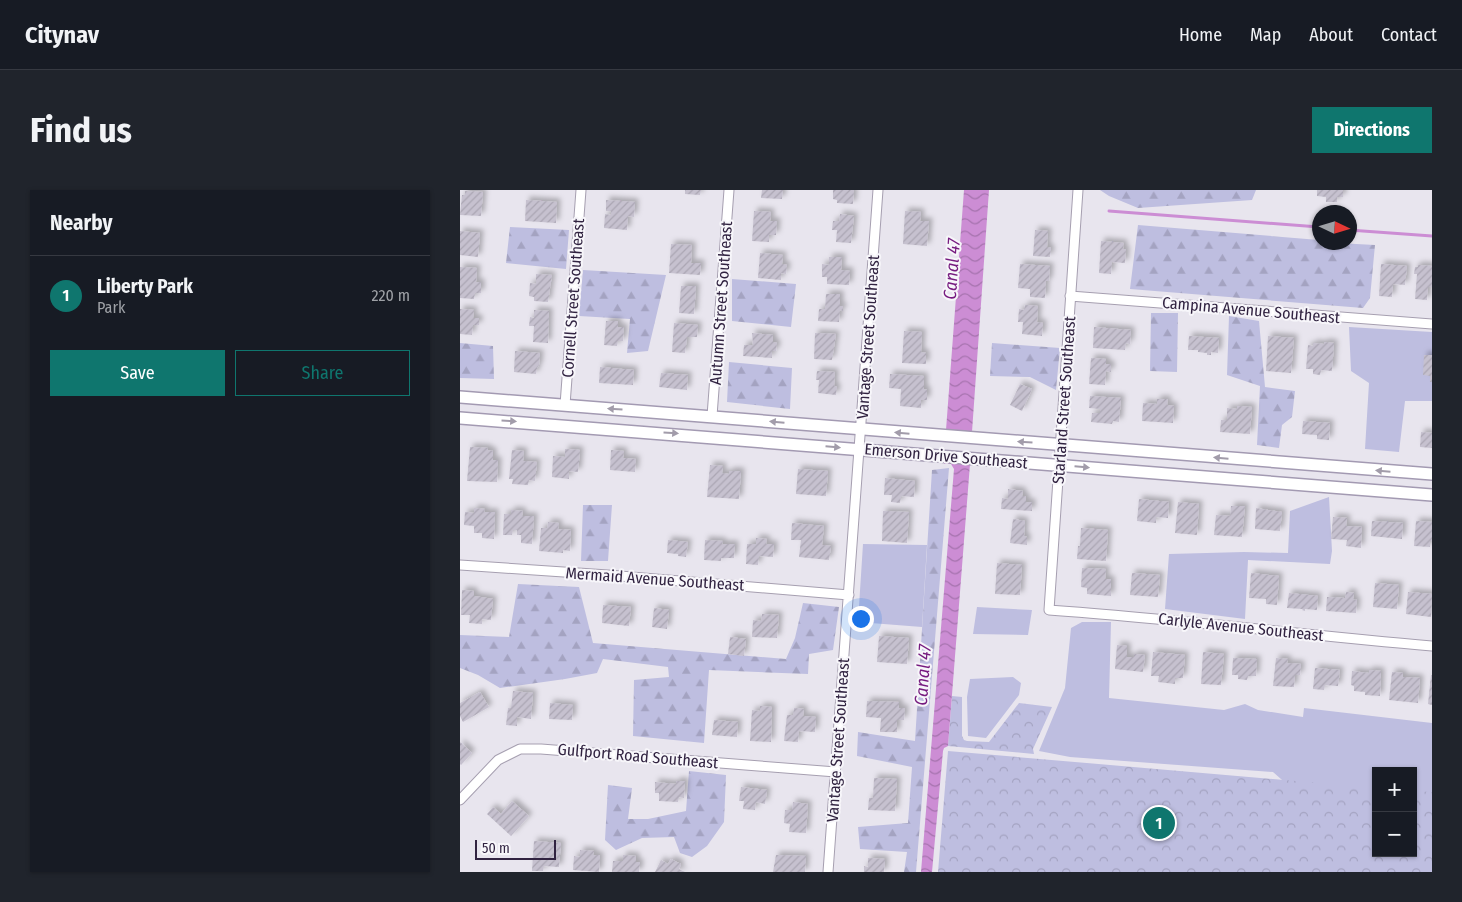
<!DOCTYPE html>
<html lang="en">
<head>
<meta charset="utf-8">
<style>
	:root { --surface:#171b24; --page:#20242c; --text:#f1f3f6; --muted:#9ea1a6; --line:#363941; --accent:#0f766e }
	body { margin:0; font-family:"Fira Sans Condensed",sans-serif; background:var(--page); color:var(--text) }
	.controls { position:absolute; right:15px; bottom:15px; display:grid; overflow:hidden; border-radius:0px; box-shadow:0 1px 4px #0004 }
	.controls button { width:45px; height:45px; display:grid; place-items:center; padding:0; border:0; border-bottom:1px solid var(--line); background:var(--surface); color:var(--text); font:25px sans-serif }
	.compass { position:absolute; left:852px; top:15px; width:45px; height:45px; border-radius:50%; background:var(--surface); box-shadow:0 1px 4px #0004; rotate:94deg }
	.scale { position:absolute; left:15px; bottom:12px; width:81px; box-sizing:border-box; padding-left:5px; border:2px solid #312341; border-top:0; font-size:14px; line-height:18px; white-space:nowrap; color:#312341; -webkit-text-stroke:4px #f7f6fa; paint-order:stroke }
	.you { position:absolute; left:400px; top:428px; width:18px; height:18px; margin:-12px; border:4px solid #fff; border-radius:50%; background:#1a73e8; box-shadow:0 0 0 8px #1a73e833 }
	.badge { display:grid; place-items:center; width:32px; height:32px; border-radius:50%; background:var(--accent); color:#fff; font-size:16px; font-weight:700 }
	.pin { position:absolute; translate:-50% -50%; border:2px solid #fff; box-shadow:0 1px 5px #0006 }
	.list { margin:0; padding:0; list-style:none }
	h2 { display:flex; justify-content:space-between; align-items:center; height:65px; margin:0; padding:0 20px; font-size:21px }
	h2 small { font-size:16px; font-weight:400; color:var(--muted) }
	.list li { display:grid; grid-template-columns:32px 1fr auto; gap:15px; align-items:center; box-sizing:border-box; height:80px; padding:0 20px; border-top:1px solid var(--line) }
	.list b { display:block; font-size:19px; white-space:nowrap }
	.list p { margin:0; font-size:16px; white-space:nowrap; color:var(--muted) }
	.list em { font-size:16px; font-style:normal; color:var(--muted) }
	.actions { display:flex; gap:10px; padding:15px 20px }
	.actions a { flex:1; padding:11px 0; border:1px solid var(--accent); border-radius:0px; text-align:center; font-size:18px; color:var(--accent) }
	.actions .main { background:var(--accent); color:#fff }
	.map { position:relative; flex:none; width:972px; height:682px; overflow:hidden; border-radius:0px }
	header { display:flex; align-items:center; gap:30px; box-sizing:border-box; height:70px; padding:0 25px; background:var(--surface); border-bottom:1px solid var(--line) }
	header strong { font-size:24px }
	nav { display:flex; gap:28px; margin-inline-start:auto; font-size:18px }
	.intro { display:flex; align-items:center; justify-content:space-between; box-sizing:border-box; height:120px; padding:0 30px }
	h1 { margin:0; font-size:35px }
	.button { padding:12px 22px; border-radius:0px; background:var(--accent); color:#fff; font-size:18px; font-weight:700 }
	main { display:flex; gap:30px; padding:0 30px }
	aside { flex:1; background:var(--surface); border-radius:0px; box-shadow:0 1px 4px #0004 }
	.map>svg:first-child { display:block }
	.grass { fill:#bebee0 }
	.forest { fill:url(#forest-firs) }
	.park { fill:url(#park-crowns) }
	.water { fill:url(#water-waves) }
	.lines { fill:none; stroke-linecap:round; stroke-linejoin:round }
	.stream { stroke:#cc8dd4; stroke-width:3 }
	.building { fill:url(#building-hatch); filter:url(#shadow) }
	.street-casing { stroke:#a69fb0; stroke-width:11 }
	.secondary-casing { stroke:#a39ab2; stroke-width:14 }
	.street { stroke:#fff; stroke-width:9 }
	.secondary { stroke:#fff; stroke-width:11 }
	.oneway { fill:#a29caa }
	.labels { text-anchor:middle; dominant-baseline:central; stroke-width:4; stroke-linejoin:round; paint-order:stroke }
	.street-label { font-size:16px; fill:#312341; stroke:#f7f6fa }
	.water-label { font-size:18px; font-style:italic; fill:#761b7f; stroke:#f7f6fa }
</style>
</head>
<body>
<header>
<strong>Citynav</strong>
<nav><a>Home</a><a>Map</a><a>About</a><a>Contact</a></nav>
</header>
<div class="intro"><h1>Find us</h1><a class="button">Directions</a></div>
<main>
<aside>
<h2>Nearby<small></small></h2>
<ul class="list">
<li><span class="badge">1</span><div><b>Liberty Park</b><p>Park</p></div><em>220 m</em></li>
</ul>
<div class="actions"><a class="main">Save</a><a>Share</a></div>
</aside>
<div class="map">
<svg width="972" height="682" viewBox="0 0 972 682">
	<defs>
		<pattern id="forest-firs" width="22" height="20" patternUnits="userSpaceOnUse" patternTransform="scale(1.25)"><rect width="22" height="20" fill="#bebee0"/><path d="M5 1l3.5 6h-7zM16 11l3.5 6h-7z" fill="#a4a3c1"/></pattern>
		<pattern id="park-crowns" width="20" height="18" patternUnits="userSpaceOnUse" patternTransform="scale(1.25)"><rect width="20" height="18" fill="#bebee0"/><path d="M2 6a3 3 0 1 1 6 0M12 15a3 3 0 1 1 6 0" fill="none" stroke="#a4a3c1"/></pattern>
		<pattern id="water-waves" width="16" height="10" patternUnits="userSpaceOnUse" patternTransform="scale(1.25)"><rect width="16" height="10" fill="#cc8dd4"/><path d="M0 5q4-4 8 0t8 0" fill="none" stroke="#a673ae"/></pattern>
		<pattern id="building-hatch" width="6" height="6" patternUnits="userSpaceOnUse" patternTransform="scale(1.25)"><rect width="6" height="6" fill="#c6c1cf"/><path d="M-1 1l2-2M0 6l6-6M5 7l2-2" fill="none" stroke="#aba6b3"/></pattern>
		<filter id="shadow"><feDropShadow dx="3.5" dy="-3.5" stdDeviation="2.5" flood-color="#0004"/></filter>
	</defs>
	<rect width="100%" height="100%" fill="#e8e5ee"/>
	<path class="grass" d="M889,137L972,142V211H945L939,262L905,259L909,193L891,181Z
		M869,307L872,361L870,374L788,370L785,429L705,419L709,364L784,362L828,363L830,321Z
		M403,354L467,355L462,437L398,432Z
		M517,417L572,420L568,445L513,444Z
		M622,432H651L649,508L764,520L785,514L798,520L843,527L844,518L972,533V636L953,635V581H916V634L846,611L813,582L610,567L579,561L605,498L611,438Z
		M553,487L561,493L559,505L526,548L508,546L507,507L510,489Z"/>
	<path class="forest" d="M640,0H796L792,10L678,18L649,6Z
		M678,35L859,50V52L915,55L910,108L903,118L670,99Z
		M50,37L109,40L106,79L46,73Z
		M123,80L206,85L188,161L167,163L170,129L119,126Z
		M272,89L336,94L331,137L272,131Z
		M691,123H718L717,182L690,181Z
		M769,126L799,131L805,197L835,201L832,227L822,235L819,258L797,255L800,196L767,185Z
		M0,153L33,156L34,189L0,188Z
		M532,153L600,158L596,200L570,187L530,186Z
		M269,172L332,178L330,219L267,212Z
		M489,278L456,682H444L447,662L400,659L398,637L448,633L452,577L397,566L398,542L455,551L472,280Z
		M123,315H152L148,371H121Z
		M58,394L119,397L133,453L326,469L335,448L343,413L379,417L373,460L349,464L348,484L249,480L244,553L173,546L174,490L209,487L208,477L143,469L137,483L105,489L40,498L18,485L0,478V445L49,447Z
		M229,581L266,585L264,632L247,656L232,667L220,663L214,647L182,648L156,660L145,650L148,595L172,598L168,629H188L226,621Z"/>
	<path class="park" d="M492,506L502,507V546L504,550L507,551L529,552L559,513L592,517L573,559L574,564L488,556Z
		M488,561L916,598V663H953V601L972,602V682H478Z"/>
	<path class="water" d="M504,0H529L512,242L486,240Z
		M484,272L510,274L488,556L484,558L483,561L472,682H461L494,279L491,274H484Z"/>
	<g class="lines">
		<path class="stream" d="M649,21L859,37
			M889,40L972,46"/>
	</g>
	<path class="building" d="M225,0H241L240,5L225,4Z
		M302,0H323L322,9L301,8Z
		M373,0H394L393,14L377,13V10L373,9Z
		M857,0H883V7H877V12H866V7L857,6Z
		M5,1L23,2L21,26L0,25L2,5H5Z
		M66,10L97,12L96,33L65,31Z
		M146,10L175,12L174,27L168,26L167,40L144,38L145,24L151,25V21H146Z
		M294,21L311,22L310,31H317L316,45H309V52L292,51Z
		M445,21L461,22L460,31H469L467,56L443,54Z
		M380,24L394,26L391,53L376,52L377,40H372L373,31H379Z
		M575,40L588,41L587,57L591,58L590,67L573,66Z
		M0,41L20,43L18,67L0,65Z
		M641,51L664,53L663,59H666L665,73L652,72L651,84L639,83Z
		M211,54L232,55L231,73H241L240,85L209,83Z
		M300,63L323,65L322,74L327,75L326,84L321,83V90L298,88Z
		M369,67H382L381,80L390,81L389,95L367,94V87H362V74L369,75Z
		M560,74L590,76L589,91H586L585,108L570,107V99L558,98Z
		M921,74L947,76L945,95L933,94L932,107L919,106Z
		M958,75L972,76V97H968L967,110L955,109L957,84H954L955,77H958Z
		M0,77L17,78L16,92H21V103H15L14,109L0,108Z
		M76,84L92,85L88,112L74,111V107L69,106L70,93L76,94Z
		M221,96H236L234,124L219,123Z
		M366,104H380V116H383V121L380,120L379,132L358,131L359,119H365Z
		M565,115L578,116L577,132L583,133L582,146L562,144L563,132H558L559,119L564,120Z
		M0,119L14,120L13,128H19V135H13L12,145L0,144Z
		M74,120L89,121L88,153L73,152L74,136H69L70,127L74,128Z
		M146,131H158V137H164L163,151H158L157,156L144,155Z
		M214,133L238,135L237,147H227L225,163L212,162Z
		M634,137L671,140L670,154L666,153L665,160L633,158Z
		M444,141L462,142L461,162L466,163V174L442,173Z
		M292,143L313,145V152L317,153L316,161H312V168L283,166L284,155H293Z
		M355,143L376,144L372,170L354,169Z
		M729,146L759,148L758,163L751,162V165H747V163L738,162V160H728Z
		M808,146L834,148L831,183L806,181Z
		M864,152L874,153L872,181L861,180L860,185L853,184V179H846L848,155L853,156V153L864,154Z
		M55,161L80,163L79,175L77,178L76,184L54,182Z
		M964,165H972V192H970V186L963,185Z
		M631,168L646,169V174H651V182L646,181L645,195L629,194Z
		M140,177L174,180L173,195L139,193Z
		M357,181L375,182L374,196L377,197L376,205L358,203L359,190H356Z
		M201,183L228,185L227,200L199,197Z
		M430,184L464,186V199L467,200V210H461V218L440,216L441,199L429,198Z
		M560,194L572,199L562,221L550,215Z
		M630,206L661,208L659,232L653,231L652,234L631,232L632,223H640V219L629,218Z
		M697,209H708L707,215L714,216L713,233L682,231L683,213L697,214Z
		M777,216L792,217L790,244L760,242L761,230H767V218L777,219Z
		M843,231L870,233L869,250L857,249V245L842,244Z
		M961,242L972,243V258L960,257Z
		M10,257L28,258V260L33,261V270H38L37,292L7,291Z
		M105,259L120,260L118,282L109,281V289L92,287L93,266L105,267Z
		M52,260L64,261L63,271L77,272L75,291L69,290L68,295L52,294L53,289H49Z
		M151,260L164,261L163,268L176,269L175,282L150,280Z
		M250,275L263,276L262,283L269,284V281H281L279,309L247,307Z
		M338,279L368,281L366,306L336,304Z
		M425,288L455,291L454,307L441,306L440,313L431,312L432,305H424Z
		M548,299L563,301L562,306H566V312H572V321L541,319L542,308L548,309Z
		M679,309L709,312L708,328L696,327V333L677,331Z
		M718,312L739,314L737,345L715,343Z
		M771,316H785L782,347L754,345L756,325L770,326Z
		M14,318L25,319L24,322H35L34,349L22,348V343H14V336L4,335L5,322L14,323Z
		M796,318L822,322L820,341L795,339Z
		M51,320L63,321L62,326H74L72,354L61,353V345H57V340H53L52,345H43L44,324H51Z
		M423,321L449,322L447,353L422,351Z
		M873,327L887,328L886,336L902,337L901,358L886,356L887,350L871,349Z
		M553,329L565,331L564,346L567,347V355L550,353Z
		M912,331L943,333L942,349L911,346Z
		M956,331L972,332V351H970V357L954,356Z
		M88,332L99,333L98,339L111,340L110,361L103,360V363L79,361L81,338H87Z
		M332,333L364,336L362,355L371,356L369,370L339,367L341,350H331Z
		M621,338L648,340L646,371L617,369L618,356H620Z
		M296,348L307,349L306,354H314L313,367L299,366L298,375L286,374L287,354H296Z
		M208,350L228,352L226,367L218,366V364L207,363Z
		M245,350L263,351L262,354H275L274,368H261V371L244,370Z
		M537,373L562,375L560,405L535,404Z
		M622,378L646,379L645,389H651V406L627,404V398L621,397Z
		M672,383L700,385L698,407L670,405Z
		M791,383L819,386L817,415L806,414V409L789,408Z
		M915,393L939,395L937,419L913,417Z
		M2,400L14,401V406L33,409L31,430L22,429V434L9,433L10,425H1Z
		M886,402L894,403L893,409L897,410L896,423L866,421L867,407L885,408Z
		M948,402L972,404L971,427L946,424Z
		M829,403L858,406L857,420L845,419V421L842,420L843,419L827,418Z
		M143,415L171,417L169,436L142,433Z
		M194,418L209,420L207,439L192,437Z
		M302,424L319,425L317,448L292,447L293,430L301,431Z
		M419,446L449,448L447,474L417,472Z
		M270,447L286,449L284,466L268,464Z
		M657,455L667,456V467H674V464L685,465L683,482L655,479Z
		M693,462L725,465L723,488H715V494L698,492L699,486H691Z
		M743,462L764,464L761,495L741,494Z
		M773,468L797,469L796,486H788L787,490L778,489V485H772Z
		M816,468L828,469L827,473L841,474L840,485H835L834,497L813,496Z
		M855,478L880,480L878,496L865,495L864,500L853,499Z
		M909,480L921,481L920,506L905,505V502L894,501V496L891,495L892,481L909,483Z
		M932,482L943,483V487L960,488L958,513L929,510Z
		M971,485H972V515L968,514Z
		M53,501L73,503L71,529L57,527V536L46,535L48,518H51Z
		M20,502L29,517L3,532L0,526V513Z
		M407,511L439,512V518H445L444,530H437V542H420L421,528L406,527Z
		M90,513L113,515L112,530L89,529Z
		M300,516L312,517L311,552L290,551L292,520L300,521Z
		M334,518L344,519L343,526L356,527L355,542L339,541L338,552L324,551L327,525H333Z
		M254,530L278,532L277,547L252,545Z
		M0,552L12,563L1,575L0,574Z
		M414,588L437,589L435,621L408,620L409,608H413Z
		M216,591H225L224,608L219,607L218,612L199,611V603H195V592L216,594Z
		M281,597L307,600L305,614L296,612L295,620L283,619L284,611H279Z
		M52,611L69,626L51,646L27,624L33,617L41,624Z
		M333,612L348,614L346,643L329,642L330,634L324,633L325,620H332Z
		M74,651L101,653L99,677L84,676L83,681H72Z
		M120,660L134,661L133,665H140L139,682L113,680L114,666L120,667Z
		M163,665L176,666V672H180L179,682H152L153,671H163Z
		M316,665L346,666L345,682H313Z
		M408,668L425,669L424,682H404V676L408,677Z
		M211,669L221,674L219,679L225,682H195L201,670L208,674Z"/>
	<g class="lines">
		<defs>
			<path id="street" d="M618,0L589,420C717,429 844,445 972,456
				M610,106L972,134
				M105,215L121,0
				M252,226L269,0
				M0,375L148,385L389,405
				M0,610L38,570L60,559H81L376,582
				M368,682L418,0"/>
			<path id="secondary" d="M0,207L972,284
				M0,228L972,305"/>
		</defs>
		<use href="#street" class="street-casing"/>
		<use href="#secondary" class="secondary-casing"/>
		<use href="#street" class="street"/>
		<use href="#secondary" class="secondary"/>
	</g>
	<defs><path id="oneway-solid" d="M-6-.8H1V-3.2L6.5 0L1 3.2V.8H-6Z" transform="scale(1.25)"/></defs>
	<g class="oneway">
		<use href="#oneway-solid" transform="translate(155 219) rotate(-176)"/>
		<use href="#oneway-solid" transform="translate(49 231) rotate(4)"/>
		<use href="#oneway-solid" transform="translate(317 232) rotate(-175)"/>
		<use href="#oneway-solid" transform="translate(211 243) rotate(4)"/>
		<use href="#oneway-solid" transform="translate(442 243) rotate(-175)"/>
		<use href="#oneway-solid" transform="translate(565 252) rotate(-176)"/>
		<use href="#oneway-solid" transform="translate(373 257) rotate(5)"/>
		<use href="#oneway-solid" transform="translate(761 268) rotate(-175)"/>
		<use href="#oneway-solid" transform="translate(622 277) rotate(5)"/>
		<use href="#oneway-solid" transform="translate(923 281) rotate(-175)"/>
	</g>
	<g class="labels">
		<g class="street-label">
			<text transform="translate(113 108) rotate(-86)">Cornell Street Southeast</text>
			<text transform="translate(261 113) rotate(-86)">Autumn Street Southeast</text>
			<text transform="translate(791 120) rotate(5)">Campina Avenue Southeast</text>
			<text transform="translate(408 147) rotate(-86)">Vantage Street Southeast</text>
			<text transform="translate(604 210) rotate(-86)">Starland Street Southeast</text>
			<text transform="translate(486 266) rotate(5)">Emerson Drive Southeast</text>
			<text transform="translate(195 389) rotate(4)">Mermaid Avenue Southeast</text>
			<text transform="translate(781 437) rotate(6)">Carlyle Avenue Southeast</text>
			<text transform="translate(378 550) rotate(-86)">Vantage Street Southeast</text>
			<text transform="translate(178 566) rotate(5)">Gulfport Road Southeast</text>
		</g>
		<g class="water-label">
			<text transform="translate(492 79) rotate(-86)">Canal 47</text>
			<text transform="translate(463 485) rotate(-86)">Canal 47</text>
		</g>
	</g>
</svg>
<div class="controls">
<button>+</button>
<button>−</button>
</div>
<svg class="compass" viewBox="-18 -18 36 36"><path d="M0-13l5 13h-10z" fill="#e53935"/><path d="M0 13l5-13h-10z" fill="#9ea1a6"/></svg>
<div class="scale">50 m</div>
<div class="you"></div>
<div class="pin badge" style="left:699px;top:633px">1</div>
</div>
</main>
</body>
</html>
